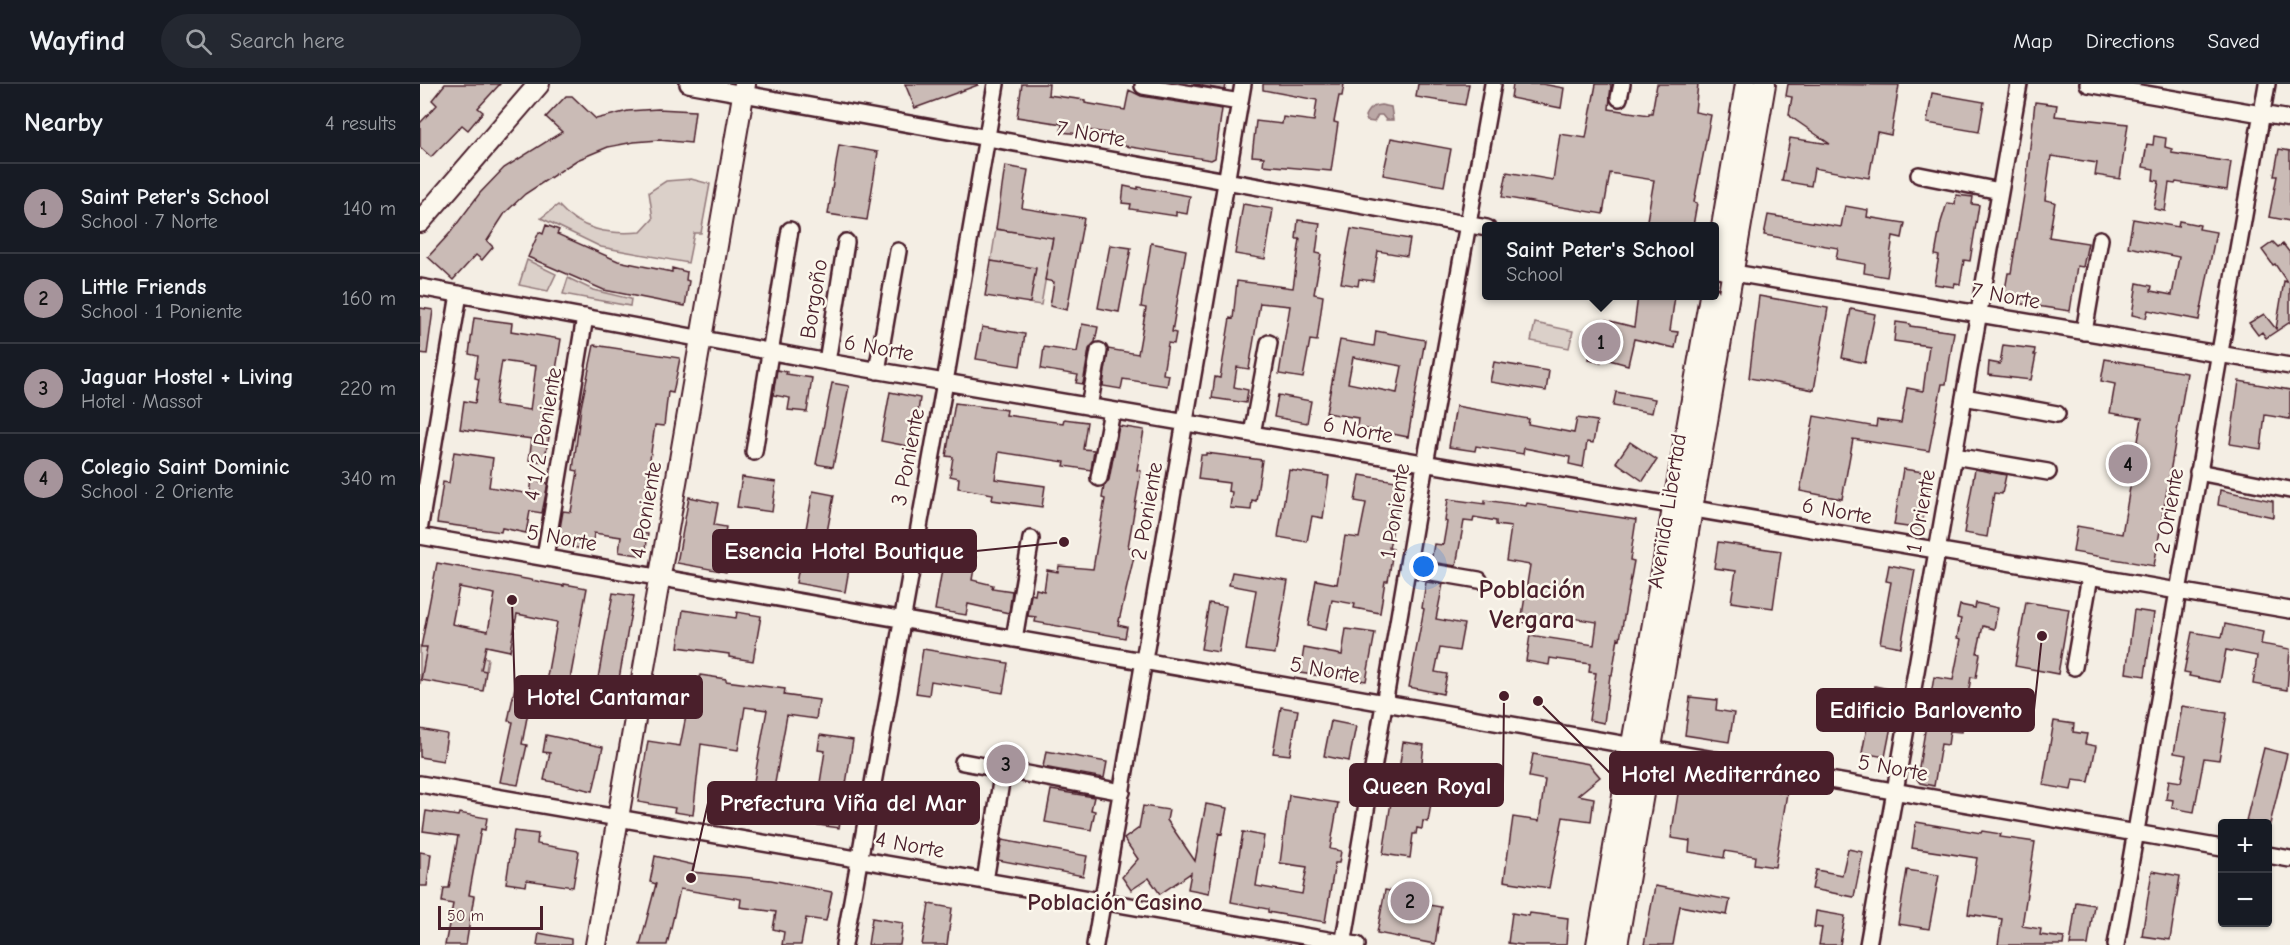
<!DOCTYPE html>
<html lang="en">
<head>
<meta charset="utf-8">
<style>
	:root { --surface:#171b24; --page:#242831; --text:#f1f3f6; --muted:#9ea1a6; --line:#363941; --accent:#a6949b }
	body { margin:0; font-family:"Comic Neue",sans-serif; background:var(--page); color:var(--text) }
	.controls { position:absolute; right:18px; bottom:18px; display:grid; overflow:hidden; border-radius:6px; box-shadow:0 2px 4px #0004 }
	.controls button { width:54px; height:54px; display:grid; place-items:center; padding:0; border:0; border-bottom:2px solid var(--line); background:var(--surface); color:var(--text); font:30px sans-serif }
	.scale { position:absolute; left:18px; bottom:15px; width:105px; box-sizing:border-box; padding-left:6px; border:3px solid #4a1f2b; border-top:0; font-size:16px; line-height:21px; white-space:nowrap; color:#4a1f2b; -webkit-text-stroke:4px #fbf7ec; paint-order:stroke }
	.you { position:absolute; left:1004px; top:483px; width:21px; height:21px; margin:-15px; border:4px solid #fff; border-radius:50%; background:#1a73e8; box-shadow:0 0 0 9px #1a73e833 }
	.badge { display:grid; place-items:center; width:39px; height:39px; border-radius:50%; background:var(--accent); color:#111; font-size:20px; font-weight:700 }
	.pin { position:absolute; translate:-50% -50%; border:3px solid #fff; box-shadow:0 2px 6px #0006 }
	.popup { position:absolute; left:1062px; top:138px; width:237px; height:78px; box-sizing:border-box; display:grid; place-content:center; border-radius:6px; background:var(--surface); filter:drop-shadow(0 2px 4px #0005); font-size:20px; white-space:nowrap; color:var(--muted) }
	.popup b { font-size:22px; color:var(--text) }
	.popup::after { content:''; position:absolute; left:50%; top:100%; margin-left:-12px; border:12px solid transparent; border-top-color:var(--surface) }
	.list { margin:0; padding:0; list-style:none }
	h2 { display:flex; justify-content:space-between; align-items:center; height:78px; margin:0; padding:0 24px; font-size:26px }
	h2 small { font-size:20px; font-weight:400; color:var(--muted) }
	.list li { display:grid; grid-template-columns:39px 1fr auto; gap:18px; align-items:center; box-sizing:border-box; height:90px; padding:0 24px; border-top:2px solid var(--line) }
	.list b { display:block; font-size:22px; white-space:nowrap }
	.list p { margin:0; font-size:20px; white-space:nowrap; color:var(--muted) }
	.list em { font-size:20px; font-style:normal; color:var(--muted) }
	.icon { flex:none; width:33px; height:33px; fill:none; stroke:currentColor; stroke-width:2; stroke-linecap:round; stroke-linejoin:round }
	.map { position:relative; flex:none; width:1870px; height:861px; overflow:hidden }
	header { display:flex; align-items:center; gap:36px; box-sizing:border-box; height:84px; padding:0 30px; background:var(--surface); border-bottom:2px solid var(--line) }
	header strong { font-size:28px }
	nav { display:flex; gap:33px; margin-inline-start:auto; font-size:21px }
	.search { width:420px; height:54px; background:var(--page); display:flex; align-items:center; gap:15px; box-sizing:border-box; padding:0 21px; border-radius:33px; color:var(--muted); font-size:22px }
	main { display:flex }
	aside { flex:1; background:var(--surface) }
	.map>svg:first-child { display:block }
	.green { fill:#dbd0c9; stroke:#92787a; stroke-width:1.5 }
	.water { fill:#baa7a5; stroke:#8d7174; stroke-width:1.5 }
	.building { fill:#cabbb6; stroke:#4a1f2b; stroke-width:1.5; fill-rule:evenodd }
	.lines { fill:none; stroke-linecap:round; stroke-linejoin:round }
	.minor-casing { stroke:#4a1f2b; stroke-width:20 }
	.major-casing { stroke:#4a1f2b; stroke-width:24 }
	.minor { stroke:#fbf7ec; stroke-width:15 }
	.major { stroke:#fbf7ec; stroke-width:20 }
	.labels { text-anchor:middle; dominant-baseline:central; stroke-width:5; stroke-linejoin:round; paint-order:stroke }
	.street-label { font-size:22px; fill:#4a1f2b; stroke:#fbf7ec }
	.neighbourhood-label { font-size:24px; font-weight:bold; fill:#4a1f2b; stroke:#fbf7ec }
	.quarter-label { font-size:26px; font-weight:bold; fill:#4a1f2b; stroke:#fbf7ec }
	.leader { fill:none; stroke:#4a1f2b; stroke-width:2 }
	.callout-dot { fill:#4a1f2b; stroke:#fbf7ec; stroke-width:2 }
	.callout { fill:#4a1f2b; stroke:#4a1f2b; stroke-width:2 }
	.callout-label { font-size:24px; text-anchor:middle; font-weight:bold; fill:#fff }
</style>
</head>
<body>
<header>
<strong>Wayfind</strong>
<div class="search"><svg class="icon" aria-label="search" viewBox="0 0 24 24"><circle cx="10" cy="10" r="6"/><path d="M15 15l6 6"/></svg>Search here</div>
<nav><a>Map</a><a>Directions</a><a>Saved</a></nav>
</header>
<main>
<aside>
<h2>Nearby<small>4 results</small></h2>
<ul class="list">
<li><span class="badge">1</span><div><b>Saint Peter's School</b><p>School · 7 Norte</p></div><em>140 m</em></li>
<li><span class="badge">2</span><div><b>Little Friends</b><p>School · 1 Poniente</p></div><em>160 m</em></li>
<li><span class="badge">3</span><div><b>Jaguar Hostel + Living</b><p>Hotel · Massot</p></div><em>220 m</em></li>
<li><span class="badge">4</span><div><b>Colegio Saint Dominic</b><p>School · 2 Oriente</p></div><em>340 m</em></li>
</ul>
</aside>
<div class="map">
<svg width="1870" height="861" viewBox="0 0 1870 861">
	<rect width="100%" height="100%" fill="#f4eee4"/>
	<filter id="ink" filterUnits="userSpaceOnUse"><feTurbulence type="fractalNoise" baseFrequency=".0167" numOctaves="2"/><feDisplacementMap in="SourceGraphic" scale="12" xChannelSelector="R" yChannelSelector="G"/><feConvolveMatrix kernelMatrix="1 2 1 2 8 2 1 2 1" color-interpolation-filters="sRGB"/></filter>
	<g filter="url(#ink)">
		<path class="green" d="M271,95L290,100L281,149H274L268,179L181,163L121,134L138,121C160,146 189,151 221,148L233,135L229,108L246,97Z
			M625,128L637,129L621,221L608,219L613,184L571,177L576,145L621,152Z
			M107,176L136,190L128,207L99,201Z
			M148,194L173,206L211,215L210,222L143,210Z
			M1115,239L1153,247L1149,264L1111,257Z
			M0,562L68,574L66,587L5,576L0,600Z"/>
		<path class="water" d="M961,21L971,23L973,36H966L962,31H958L954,38L947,37L945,32C949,24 952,22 961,21Z"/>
		<path class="building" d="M25,0H80L58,24L63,28L48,46L42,41L11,73L0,63V39L17,21L12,16Z
			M485,0H558V1L495,24Z
			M602,0H629L628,11L665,16V19L705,26L709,6L721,12L802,25L795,74L791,76L692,60L694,50L661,45L660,50L641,48L642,40L597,33Z
			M771,0H806L805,6Z
			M843,0H924L922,12H919L914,38L918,39L911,87L843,81L844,73L832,72L836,37L862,40L863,33L894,37L897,16L843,6Z
			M998,0H1049L1045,21L996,13Z
			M1093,0H1122L1144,4L1141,24L1091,14Z
			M1176,0H1191L1189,25L1229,31V29H1232L1237,0H1278L1275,28L1291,31L1274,118L1277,119L1273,142H1226L1234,96L1190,89L1183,130L1082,113L1087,88L1133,96L1140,50L1166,54Z
			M1368,0L1479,1L1471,51L1457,48L1449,94L1394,84L1391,102L1362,97L1370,54L1410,60L1371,33L1369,30L1372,13L1366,12Z
			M1512,9L1564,18L1559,48L1507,39Z
			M146,12H152L176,35L208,27L238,25L275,27L271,59L239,56L214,58L188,63L157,76L105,110L85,129L67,157L73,163L62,176L56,171L33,196L8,173L30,149L60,109L84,84L142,48L126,33Z
			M1615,18L1637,21L1635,32L1708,40L1700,95L1675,91L1677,79L1631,72L1625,116L1635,118L1629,153L1668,159L1663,183L1657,182L1650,227L1583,217L1588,189H1591L1606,99Z
			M1734,52L1746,54L1745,63L1752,65V69L1811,78L1807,106L1756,98L1755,100L1749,99L1745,127L1734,125L1739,97L1733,96L1734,85L1723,83L1727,60L1733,61Z
			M971,54L1031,65L1024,102L963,91Z
			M419,61L458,68L447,136L408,130Z
			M1859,65L1870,67V137L1849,133L1857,92H1854Z
			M585,82L608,86L602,124L664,134L647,226L630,222L634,198L625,196L633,154L576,145Z
			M704,102L718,105V103L770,112L767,130L756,128V132L710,125L711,120L702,119Z
			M1536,111L1553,113L1552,120L1559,121L1550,177L1544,176L1540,200L1535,199L1534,203L1514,200L1519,172L1515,171L1521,138L1527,119L1535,120Z
			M823,120L853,125L845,175L815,170Z
			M1425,122L1448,126L1447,133L1485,139L1482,154L1473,152L1467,193L1444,189L1445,180L1416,175L1418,164L1344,151L1348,131L1421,143Z
			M1713,135L1758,143L1759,137L1780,141L1779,145L1796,148L1779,236L1728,226L1726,234L1712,231L1717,199L1732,202L1731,207L1752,211L1759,173L1708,163Z
			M878,136L900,139L896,169L901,170L894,210L903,212L897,257L890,256L883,294L859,290L870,222L840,219L829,285L817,283L814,303L828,306L826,319L792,314L795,293L800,294L810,234L813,235L817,197L873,204L880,155H876Z
			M126,141L139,146L137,150L198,177L252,188V184L267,188L266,196L269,197L265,222L184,206L108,173L119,148L123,150Z
			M931,145L990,155L987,172L958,167L953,197L939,195L938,202L921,199Z
			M1853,158L1858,163L1863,160L1870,169V238L1846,254L1842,248L1838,251L1829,239L1844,230L1856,245L1864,197L1867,198L1855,180L1853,181L1842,166Z
			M731,159L766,166L752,248L756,249L754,260L748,259L743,290L749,291L747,302L703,295L701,305L683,302L688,265L718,270L726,224L721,223Z
			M690,161L711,164L699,228L678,224Z
			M571,177L616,184L610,219L565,212Z
			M1218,212H1255L1250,247L1258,248L1255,264L1214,255L1208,281L1182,274L1181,278L1169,275L1178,238L1186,240V236L1214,243Z
			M1339,212L1408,224L1394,306L1329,294Z
			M0,224L13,226L7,270L0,269Z
			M1431,225L1455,230L1445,279L1422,274Z
			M54,234L92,239L91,247L141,255L135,292L139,293L135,310L132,309L125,352L129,353L124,378L109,376L112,355L40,345L44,317L55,319L59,295L55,294L58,272L49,270ZM82,277L116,282L110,326L75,321Z
			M1476,238L1490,240V242L1534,248L1526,300H1522L1509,367L1433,355L1422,415L1380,407L1394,332L1456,343L1457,336L1481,339L1487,304L1503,307L1509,262L1474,257Z
			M662,240L678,243L675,258L669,265L663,300L656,299L658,291L621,285L624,263L657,268Z
			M562,243L605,250L600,282L556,275Z
			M956,247L1005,256L988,353L937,343L938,334L906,329L920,256L954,262ZM933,273L982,282L977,309L928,299Z
			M174,261L260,274L253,309L248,308L244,342L235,341L226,402H230L226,426H221L217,449L228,450L225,472L199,468L201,453L174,449L172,466L137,461L143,427L151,428L158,387L153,386L161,323Z
			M1583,261L1615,265L1614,271H1616L1611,296L1568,291L1569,278L1580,280Z
			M1685,275L1767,289L1734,482L1653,468L1657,442L1702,450L1722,334L1690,329L1695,300L1681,297Z
			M1074,278L1129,287L1126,307L1070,298Z
			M357,286L367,288L366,290L392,294L387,328L368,326L370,314L353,311Z
			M1819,297L1870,306V335L1845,331L1841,365L1810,360Z
			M412,299L429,302L413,383L396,380Z
			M470,308L500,314L493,363L461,357Z
			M1196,308L1235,315L1232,329L1193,322Z
			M858,311L891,317L887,339L854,333Z
			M535,319L587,326L586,331L621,336L643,339L644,335L667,338L663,365L674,366L671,386L644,382L645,378L579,368L575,395L625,402L622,423L572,416L573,410L538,404L539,394L530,392L533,373L526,372Z
			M1036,322L1109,335L1108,340L1154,349L1157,334L1177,337L1173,359L1167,358L1163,383L1149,380L1150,373L1104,364L1103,370L1056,362L1055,367L1029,363Z
			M699,342L724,346L717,386L721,387L708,463L716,464L698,541L707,543L705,554L615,538L616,533L608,532L611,510L615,511L616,505L624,507L627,486L638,488L639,482L673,485L685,415L682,414L684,402L689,396Z
			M1210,358L1237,376L1223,397L1196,378Z
			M34,368L73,374L69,403L110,410L112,396L128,399L122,429L110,427L106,449L82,444L81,448L17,439L23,398L29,399Z
			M786,369L842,376L836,417L832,416L831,426L810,424L812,408L808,407L809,399L778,395L781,371H786Z
			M1483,385L1510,389L1501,445L1474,441Z
			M1555,385L1586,391L1582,410L1574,409L1567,453L1544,449Z
			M869,386L909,392L903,434L892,432L887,458L858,453Z
			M940,391L982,398L969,464L973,465L970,486L968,497H965L960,529L934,524L935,520L912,516L906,546L888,542L896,496L917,500L925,452L939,454L946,419L935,417Z
			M322,393L356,398L352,428L317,423Z
			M1800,406L1853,417V433L1798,421Z
			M393,407L414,411L401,480L429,485L425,508L376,499Z
			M269,413L298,419L294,441L306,443L303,459L311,460L306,488L257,479Z
			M1028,415L1065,420V416L1106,422L1107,419L1216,436L1210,476L1214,477L1200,555L1198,554L1192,591H1190L1184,639L1169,636L1176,589L1169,588L1170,580L1130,574L1129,581L1106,577L1110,551L1174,561L1177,538L1122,529L1120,541L1101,538L1110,481L1086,477L1091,443L1076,441V437L1054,433L1053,438L1044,437L1036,482L1011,478L1014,460L1023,461L1027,438L1025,437Z
			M1298,458L1361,467L1353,524L1311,518L1316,487L1294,484Z
			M525,468L556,473L552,496L573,501L572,504L592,507L589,529L548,520L546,531L515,526Z
			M17,479L144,502V500L167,504L149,601L176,606L193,509L214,512L193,628L111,612L102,660L107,661L98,701L80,698L93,638L88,637L97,593L126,598L137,538L97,530L90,567L66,562L61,586L66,587L63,607L1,596L7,563H1ZM39,503L75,510L68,547L32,540Z
			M1469,481L1495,486L1481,563L1460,559L1471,498L1466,497Z
			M812,488L868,497L855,570L826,566L836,506L809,501Z
			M1006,498L1023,500L1016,535L1044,540L1039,567L1020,564L1015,588L1027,590L1023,610L989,603L1004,525L1002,524Z
			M1606,518L1649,525L1638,590L1595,582Z
			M789,519L806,522L798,568L781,565Z
			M1556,519L1578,524L1574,545L1563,542L1557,569L1560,570L1556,594L1551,593L1542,648L1530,647L1528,661L1521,660L1514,702L1500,699L1497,695L1514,593L1533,596L1541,555L1537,554L1541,535L1537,534L1540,521L1555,524Z
			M263,526L316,534L317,528L341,532L333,577L309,573V570L258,563Z
			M1714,526L1734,529L1725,592L1706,589Z
			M1805,540L1843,548L1841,560L1870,565L1867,606L1833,600L1837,572L1806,566L1800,598L1769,592L1770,589L1764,588L1772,548L1802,553Z
			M926,545L955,549L946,597L900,590V592L880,589L884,564L922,571Z
			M503,565L588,579L583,609L511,597L509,611L496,609Z
			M280,591L306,595V597L365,605L364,611L399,616L396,635L367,631L349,733L328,730L347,626L325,623L318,666L281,660L273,731L254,728L255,724L218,718L228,657L260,662L266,632L273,633Z
			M1455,602L1478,607L1465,673L1442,669Z
			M1270,613L1297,616L1296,626L1314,629L1309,658L1265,651Z
			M1762,622L1807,629L1799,676L1784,674L1774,728L1752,724L1753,716L1746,715L1749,696L1761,698L1766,671L1754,669Z
			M861,623L878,626L870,671L853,669Z
			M911,637L936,642L929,677L904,672Z
			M1634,637L1654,640L1653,648L1667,650L1665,660L1676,662L1669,698L1653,696L1651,706L1623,701Z
			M0,645L27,650L23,677L0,673Z
			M126,651L183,663L173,707L124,696L130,669L123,668Z
			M400,651L433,656L419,744L385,739L388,723L396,724L405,667L398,666Z
			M983,658L1004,661L1001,686H1005L1000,717L1011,719L1008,738L1003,737L1002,745L997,744L996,750H993L990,774L963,770L976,686H979Z
			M1844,664L1867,670L1850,740H1837L1826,737Z
			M626,667L687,678L684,694L623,683Z
			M1113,670L1169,680L1180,693L1158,711L1174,714L1171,737L1143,733L1129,804L1084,797L1093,733L1119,737L1125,696L1109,693Z
			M1261,691L1367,709L1355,783L1334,780L1335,772L1305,767L1304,774L1269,768L1270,757L1251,754Z
			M631,706L674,713L671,726L675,727L671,746L625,738Z
			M869,711L918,719L910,765L921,767L919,779H915L905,838L848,828V825L811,818L823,748L844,752L836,802L882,810L887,783L860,779Z
			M786,720L807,724L802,750L799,749L789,809L768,805L771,789L740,810L729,794L711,806L702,793L718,775L704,755L719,744L723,722L749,726L747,736L775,777Z
			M6,727L38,732L39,729L67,734L65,746L61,745L49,811L54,812L46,861H25L33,820L22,818L24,804H29L38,752L3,747Z
			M1496,738L1561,749L1562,747L1581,750L1580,753L1615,758L1602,842L1621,845L1620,851L1644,854L1643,861H1578L1582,835L1548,830L1557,774L1492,764Z
			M94,747L118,750L117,760L159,767L153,803L107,796L106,802L86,799Z
			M582,756L667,772L663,792L578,776Z
			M1428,765L1443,768L1434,813L1392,805L1396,786L1422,791Z
			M0,768L11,770L7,802H0Z
			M235,772L274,781L272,788L351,796L412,808L406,837L386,834L381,861H362L364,848L353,845L356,828L320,823L321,815L260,805L247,861H220L236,800L230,798Z
			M1487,786L1519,791L1509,845L1478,840Z
			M1732,787L1760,792L1750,856L1722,852Z
			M1235,802L1310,816L1307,831L1260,822L1253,861H1224Z
			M965,806L1004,813L1003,820L1021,823L1015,860L957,849Z
			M1656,818L1674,821L1668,861H1650Z
			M509,820L532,824L527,861H502Z
			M1396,827L1425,832L1420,861H1399L1402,844L1394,843Z
			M1092,829L1109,832L1110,829L1148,834L1146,861H1102L1088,859Z
			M452,834L483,839L480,861H448Z
			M119,849L151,855V861H117Z"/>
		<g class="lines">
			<defs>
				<path id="minor" d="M268,0L1067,144
					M1668,0L1870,35
					M723,2L820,18
					M1199,14L1202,0
					M1499,91L1580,107
					M1302,187L1870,282
					M0,203L407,278L1870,526
					M1664,248L1680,155
					M407,278L426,158
					M457,287L478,167
					M1544,313L1637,330
					M669,323L679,267
					M832,350L849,259
					M334,368L370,146
					M1534,372L1628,388
					M1778,388L1870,406
					M679,394L692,327
					M0,441L39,210
					M0,452L1802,764
					M125,473L165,233
					M988,484L1059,496
					M594,555L611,455
					M1654,583L1670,492
					M543,678L702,708
					M0,700L937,861
					M1848,771L1870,775
					M565,797L583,686
					M424,861L525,298L576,0
					M675,861L823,0
					M923,861L1005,380L1073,0
					M1448,861L1599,0
					M1696,861L1847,0"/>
				<path id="major" d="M0,138L119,0
					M1295,184L1326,0
					M176,861L325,0
					M1177,861L1290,212
					M1197,861L1345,0"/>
			</defs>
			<use href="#minor" class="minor-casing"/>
			<use href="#major" class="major-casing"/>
			<use href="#minor" class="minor"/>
			<use href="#major" class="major"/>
		</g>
	</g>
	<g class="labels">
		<g class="street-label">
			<text transform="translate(671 50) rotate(10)">7 Norte</text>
			<text transform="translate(1586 212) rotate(10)">7 Norte</text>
			<text transform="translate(394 215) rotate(-81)">Borgoño</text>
			<text transform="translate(459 264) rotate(10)">6 Norte</text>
			<text transform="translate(938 346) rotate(10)">6 Norte</text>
			<text transform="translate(123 350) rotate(-80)">4 1/2 Poniente</text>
			<text transform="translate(488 373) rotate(-79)">3 Poniente</text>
			<text transform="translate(226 426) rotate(-80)">4 Poniente</text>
			<text transform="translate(727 427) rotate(-80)">2 Poniente</text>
			<text transform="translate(975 427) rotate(-81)">1 Poniente</text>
			<text transform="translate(1247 427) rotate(-81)">Avenida Libertad</text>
			<text transform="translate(1417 427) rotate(10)">6 Norte</text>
			<text transform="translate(1501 427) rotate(-80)">1 Oriente</text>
			<text transform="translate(1749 427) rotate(-80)">2 Oriente</text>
			<text transform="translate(142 454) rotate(10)">5 Norte</text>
			<text transform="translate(905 586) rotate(10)">5 Norte</text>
			<text transform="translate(1473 684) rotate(10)">5 Norte</text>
			<text transform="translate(490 761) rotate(10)">4 Norte</text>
		</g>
		<g class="neighbourhood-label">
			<text x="695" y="818">Población Casino</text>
		</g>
		<g class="quarter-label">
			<text x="1112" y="506">Población<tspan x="1112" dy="30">Vergara</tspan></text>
		</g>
	</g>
	<path class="leader" d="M644 458L556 467M92 516L95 613M1622 552L1614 626M1118 617L1190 689M1084 612L1083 701M271 794L288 719"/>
	<g class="callout-dot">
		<circle cx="644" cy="458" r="6"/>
		<circle cx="92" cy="516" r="6"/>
		<circle cx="1622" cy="552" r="6"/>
		<circle cx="1118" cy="617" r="6"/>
		<circle cx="1084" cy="612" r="6"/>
		<circle cx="271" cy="794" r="6"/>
	</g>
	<g class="callout">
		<rect x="293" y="446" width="263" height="42" rx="6"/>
		<rect x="95" y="592" width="187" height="42" rx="6"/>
		<rect x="1397" y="605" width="217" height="42" rx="6"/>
		<rect x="1190" y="668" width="223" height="42" rx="6"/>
		<rect x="930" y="680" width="153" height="42" rx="6"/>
		<rect x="288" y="698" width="271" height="42" rx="6"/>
	</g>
	<g class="callout-label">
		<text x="424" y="475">Esencia Hotel Boutique</text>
		<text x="188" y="621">Hotel Cantamar</text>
		<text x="1506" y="634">Edificio Barlovento</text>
		<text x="1301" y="698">Hotel Mediterráneo</text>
		<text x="1007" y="710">Queen Royal</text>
		<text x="423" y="727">Prefectura Viña del Mar</text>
	</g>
</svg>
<div class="controls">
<button>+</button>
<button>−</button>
</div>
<div class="scale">50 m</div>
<div class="you"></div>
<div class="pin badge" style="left:1181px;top:258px">1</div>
<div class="popup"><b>Saint Peter's School</b>School</div>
<div class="pin badge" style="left:990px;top:817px">2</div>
<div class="pin badge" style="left:586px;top:680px">3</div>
<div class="pin badge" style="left:1708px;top:380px">4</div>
</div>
</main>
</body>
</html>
